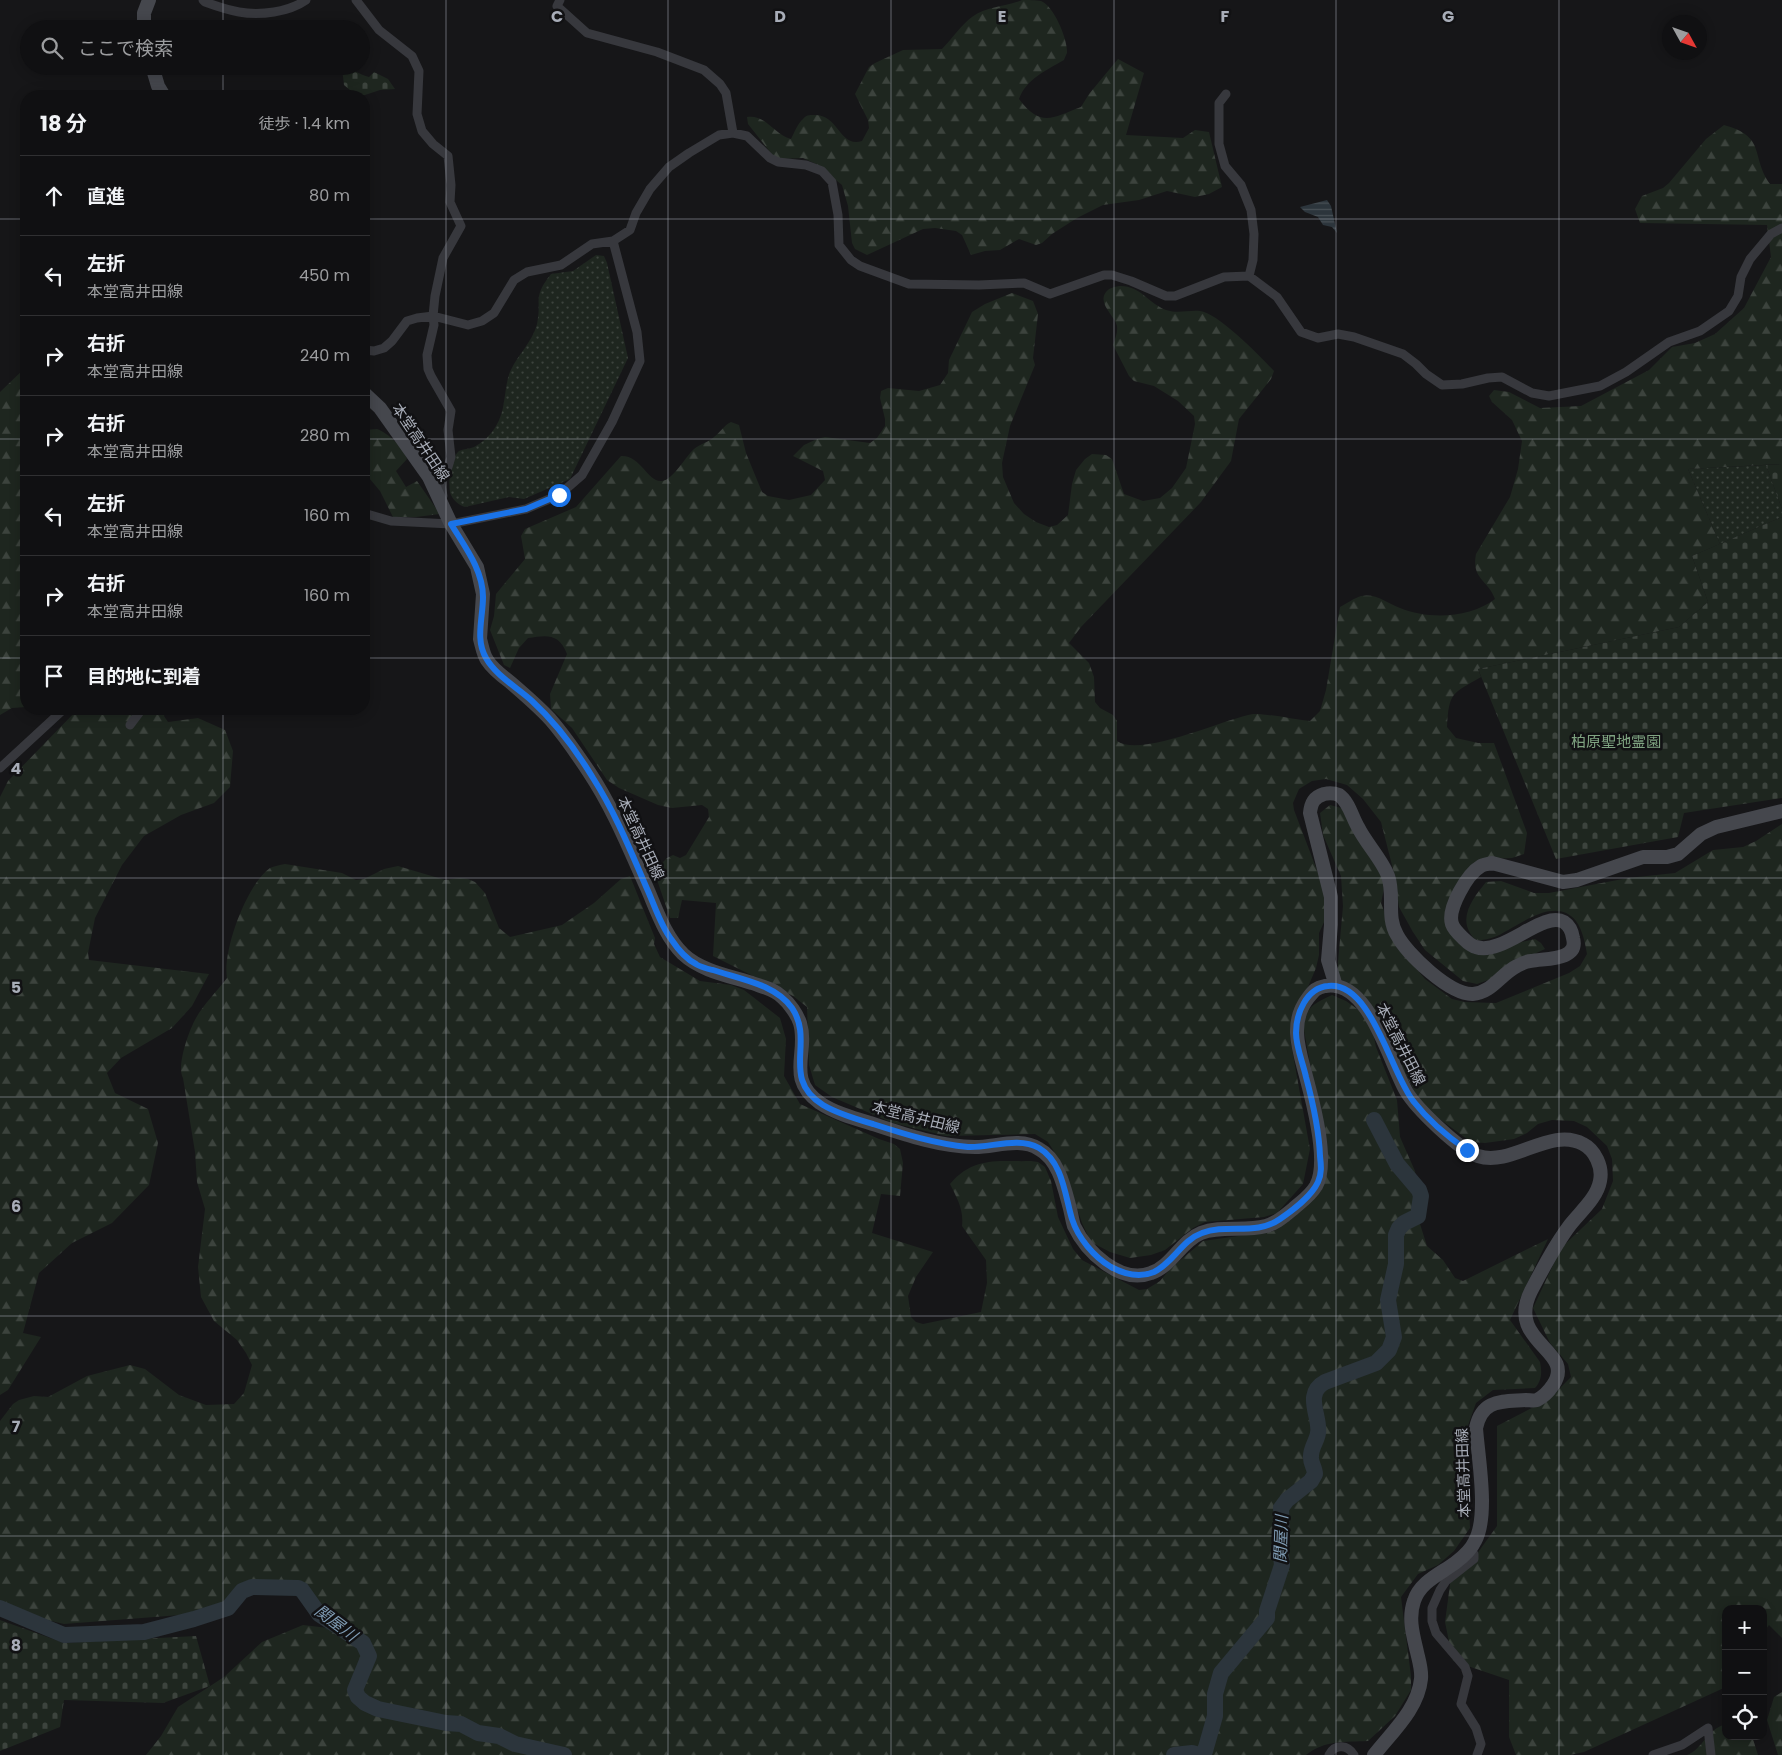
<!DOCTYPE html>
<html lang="ja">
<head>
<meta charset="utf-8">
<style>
	:root { --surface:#101012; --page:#1e1e20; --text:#f1f3f6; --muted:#9c9d9f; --line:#303032 }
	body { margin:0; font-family:Poppins,"Noto Sans JP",sans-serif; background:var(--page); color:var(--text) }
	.controls { position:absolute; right:15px; bottom:15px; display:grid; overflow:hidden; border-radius:10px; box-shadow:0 2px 12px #0003 }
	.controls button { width:45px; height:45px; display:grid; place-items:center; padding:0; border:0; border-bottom:1px solid var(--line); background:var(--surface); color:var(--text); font:25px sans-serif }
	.compass { position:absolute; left:1662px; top:15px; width:45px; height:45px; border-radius:50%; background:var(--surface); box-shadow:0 2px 12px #0003; rotate:130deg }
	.stop { position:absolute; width:15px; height:15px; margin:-11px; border:4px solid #1a73e8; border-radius:50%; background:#fff }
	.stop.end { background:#1a73e8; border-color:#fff; box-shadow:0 1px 5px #0008 }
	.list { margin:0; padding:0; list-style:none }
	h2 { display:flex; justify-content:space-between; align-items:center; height:65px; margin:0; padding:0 20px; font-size:21px }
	h2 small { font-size:16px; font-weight:400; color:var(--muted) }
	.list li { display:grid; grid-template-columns:32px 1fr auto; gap:15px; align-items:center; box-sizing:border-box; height:80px; padding:0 20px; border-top:1px solid var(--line) }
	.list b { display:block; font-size:19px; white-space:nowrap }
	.list p { margin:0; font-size:16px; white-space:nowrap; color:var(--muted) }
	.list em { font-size:16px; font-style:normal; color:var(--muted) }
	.icon { flex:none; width:28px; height:28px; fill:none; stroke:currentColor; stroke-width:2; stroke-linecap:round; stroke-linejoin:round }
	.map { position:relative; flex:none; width:1782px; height:1755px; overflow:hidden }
	.search { position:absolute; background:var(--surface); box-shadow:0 2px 12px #0003; left:20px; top:20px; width:350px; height:55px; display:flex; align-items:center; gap:12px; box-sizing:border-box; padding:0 18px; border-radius:28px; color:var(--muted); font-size:19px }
	.panel { position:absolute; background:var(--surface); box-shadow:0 2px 12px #0003; left:20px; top:90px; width:350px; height:625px; border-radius:20px }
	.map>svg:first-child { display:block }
	.grass { fill:url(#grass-dots) }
	.forest { fill:url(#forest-firs) }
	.cemetery { fill:url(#cemetery-stones) }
	.water { fill:url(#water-rules) }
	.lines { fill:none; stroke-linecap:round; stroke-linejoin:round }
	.river { stroke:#2c353c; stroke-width:16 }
	.street { stroke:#37383d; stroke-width:9 }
	.secondary { stroke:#45474d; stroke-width:14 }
	.route { stroke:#1a73e8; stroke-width:6 }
	.grid { fill:none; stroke:#a8adb8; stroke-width:1; stroke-opacity:0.55 }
	.labels { text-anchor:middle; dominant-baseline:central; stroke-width:5; stroke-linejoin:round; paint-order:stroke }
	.street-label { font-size:15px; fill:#a8adb8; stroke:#111113 }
	.park-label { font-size:15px; fill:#7fa381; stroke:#111113 }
	.water-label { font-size:16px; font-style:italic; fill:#7f9bb3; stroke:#111113 }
	.grid-label { font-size:16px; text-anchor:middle; font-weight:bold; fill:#a8adb8; stroke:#111113; stroke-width:5; stroke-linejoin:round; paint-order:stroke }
</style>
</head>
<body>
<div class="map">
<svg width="1782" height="1755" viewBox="0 0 1782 1755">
	<defs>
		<pattern id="grass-dots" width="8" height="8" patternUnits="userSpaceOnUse" patternTransform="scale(1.25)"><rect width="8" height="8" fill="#1e261f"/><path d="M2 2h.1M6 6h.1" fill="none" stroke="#3c433d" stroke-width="1.8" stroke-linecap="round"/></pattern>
		<pattern id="forest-firs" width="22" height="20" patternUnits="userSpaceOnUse" patternTransform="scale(1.25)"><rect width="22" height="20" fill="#1e261f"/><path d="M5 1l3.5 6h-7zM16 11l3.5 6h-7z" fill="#3c433d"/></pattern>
		<pattern id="cemetery-stones" width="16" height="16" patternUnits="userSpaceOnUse" patternTransform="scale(1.25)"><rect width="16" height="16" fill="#1e261f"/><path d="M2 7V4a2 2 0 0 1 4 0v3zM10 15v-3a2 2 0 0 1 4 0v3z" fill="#3c433d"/></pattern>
		<pattern id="water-rules" width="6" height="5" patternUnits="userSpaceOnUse" patternTransform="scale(1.25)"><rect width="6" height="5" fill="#2c353c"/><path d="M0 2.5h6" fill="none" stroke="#485056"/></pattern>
	</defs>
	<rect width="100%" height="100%" fill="#161618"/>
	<path class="grass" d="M596,255L604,256L607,263L628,358L570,479L524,499L509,497L465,507C459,505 454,501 451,495C447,487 451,457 459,451C463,449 469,449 474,447C482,443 491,435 496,426C505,412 504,394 508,378C513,359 532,344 537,324C542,300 532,298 551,274L573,271Z
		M1766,465L1782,509V517L1720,544L1688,469Z"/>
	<path class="forest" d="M1022,0C1028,0 1036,0 1041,1C1054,6 1068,40 1067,53C1066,55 1065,57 1064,60C1047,70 1026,79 1019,99C1041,128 1052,118 1081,107L1089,94L1118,59L1144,73L1126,135L1183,138L1195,130L1209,132L1222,187L1209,194L1195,197L1167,191L1139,200L1103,205L1077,218L1052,234L1042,243L1036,245L1019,239L1000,250L985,251L971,255L962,235L956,231L935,228L923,229L867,255L855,249L852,243L848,206L842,185L816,164L803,158L780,159L774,157L748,124L747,117C766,114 774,135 791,139C794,133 798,123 803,119C806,115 809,115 814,115C839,114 839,148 862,141L869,128L868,120L855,94L869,67L875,63L903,50L942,49C951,40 962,24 972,17C987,6 1006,7 1022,0Z
		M1724,125C1767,137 1750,155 1770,184H1782V464L1688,469L1720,544L1692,556L1708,602L1679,627L1478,669L1481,677C1452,694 1449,692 1447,727L1456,738L1478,743H1494L1527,833L1524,854L1512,858L1491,859L1448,906L1478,952L1535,939L1541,943L1545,949L1513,964L1497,977L1477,984L1463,981L1425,950L1413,932L1399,907L1394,873L1381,822L1363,799L1347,785L1326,779L1312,781L1299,789L1293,803L1294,810L1328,899L1325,920L1319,933V955L1316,968L1308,987L1296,1006L1290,1038L1310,1149L1303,1184L1277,1213L1264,1217L1205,1222L1193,1228L1165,1250L1151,1255L1130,1258L1110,1252L1091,1242L1082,1223L1063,1166L1048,1142L1035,1134L946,1136L893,1123L832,1097L815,1085L809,1065L807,1007L793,996L713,956L716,903L682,900L678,918H670L654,871L667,858L673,855L680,858L686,855L709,817L708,809L702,805L672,808L658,805L619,788L607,780L572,728L551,709L550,694L567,654C559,633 547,635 528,638L519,648L510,668L504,665L490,630L494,616L496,594L525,559L521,536L525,529L576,507L621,456C641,455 648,483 662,481C673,480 686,456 694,449C700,444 709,442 714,437C721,432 723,426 731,422L739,425L746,453L762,492L768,496L789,500L811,495L825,480L823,471L793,456L804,445L817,439L825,437L870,443L877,438L885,426V419L880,398L881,391L888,388L919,391L940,385L948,373L949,360L972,312L985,304L1012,293L1033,301L1038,314L1033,358L1035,365L1010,426L1002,463L1003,477L1014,503L1024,514L1036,522L1049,527L1057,525L1068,515L1072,484L1076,470L1085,459L1092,454L1106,455L1112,459L1124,494L1143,501L1160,498L1172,488L1186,468L1195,424L1194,416L1178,401L1154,386L1134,381L1129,376L1113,345C1115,339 1118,333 1117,326C1115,316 1097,304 1106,292C1109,288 1114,287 1119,286C1140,285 1148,303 1166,310C1178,314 1188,310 1200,311C1217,312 1262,358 1274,371L1271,379L1239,419L1231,461L1201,502L1081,627L1069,643L1089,663L1094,677L1095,702L1100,708L1113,715L1117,721V741C1141,758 1224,719 1253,714C1265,713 1297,720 1310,721L1320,711L1326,690L1340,607C1346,604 1354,598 1361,596C1376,593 1387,603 1400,608C1429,620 1470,618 1495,599C1488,580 1471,579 1476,554L1510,497L1518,469L1522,441L1512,420L1492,402L1489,396L1494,390L1509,392L1540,408L1581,406L1649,370L1672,347L1695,343L1715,334L1744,308L1771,257L1767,225L1640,223L1635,209L1642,196L1663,188L1669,183L1706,139Z
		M26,367V707L12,708L0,715V392Z
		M377,429C388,433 403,447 407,459L396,471L406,487L417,481L440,514L416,517H393L380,491L364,472V430Z
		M78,709H166L164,716L168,722L198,718L225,730L233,751L230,787L214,803L181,815L144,836L122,865L95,918L88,953L89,960L209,974L192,1006L172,1028L121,1058L107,1073L115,1093L148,1109L158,1143L149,1185L112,1223L72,1243L39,1273L23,1333L41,1337L8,1390L0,1395V797L8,781Z
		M1330,805L1345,809L1381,867L1384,889L1381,903L1397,946L1425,979L1452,999L1465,1002L1496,1003L1569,973L1580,966L1587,954C1585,943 1583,931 1576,921C1560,901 1534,915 1517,925C1506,931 1495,939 1482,940C1476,941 1473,938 1470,933C1459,915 1475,896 1486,882L1501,881L1534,893H1549L1628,878L1675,873L1713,850L1743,847L1756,841L1782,824V1638L1769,1625L1763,1633V1609H1726V1687L1584,1752L1570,1755H1516L1509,1737V1680L1453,1661L1445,1622L1451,1577L1471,1562L1497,1526V1426L1549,1399L1571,1377L1568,1364L1550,1343L1533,1308L1561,1248L1602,1209L1613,1181L1612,1159L1607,1146L1587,1127L1574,1121L1552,1120L1538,1124L1527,1133L1514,1139L1485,1143L1471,1142L1422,1106L1373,1011L1338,976V962L1343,906L1341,876L1323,835L1320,813Z
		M285,864L342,873L356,880L364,879L384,869L398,866L445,880L460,878L468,879L475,882L485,893L499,928L510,937L562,925L594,903L621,879L630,876L655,938L654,944L660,957L700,981L731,985L744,990L780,1018L786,1039L784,1076L800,1104L879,1139L894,1144L900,1149L903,1163L900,1196L881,1194L872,1233L933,1252L916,1277L908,1296L911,1317L916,1322L923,1324L981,1312L987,1283L986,1260L962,1226C964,1210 957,1198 950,1184C974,1156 998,1162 1031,1161L1038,1162L1045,1167L1051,1181L1058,1217L1073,1249L1082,1260L1139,1290L1147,1289L1160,1281L1170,1269L1203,1241L1274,1231L1286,1222L1328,1162L1303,1025C1307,1006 1315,1003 1332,995L1346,1001L1363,1013L1371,1024L1376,1047L1397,1100L1400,1137L1415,1171L1421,1209L1420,1224L1427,1246L1443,1260L1455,1278L1463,1281L1548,1239L1510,1320L1540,1362C1542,1371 1542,1381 1535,1388L1493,1390L1476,1403L1466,1431L1470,1528L1454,1551L1438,1565L1418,1574L1401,1597L1411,1676V1690L1395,1716L1368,1741C1346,1742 1324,1740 1306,1755H146L161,1736L178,1707L224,1677L262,1642L303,1625L328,1628L314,1597L289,1585L254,1581L226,1605L206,1613L64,1624L0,1609V1421L13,1404L19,1400L34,1396L48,1397L87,1376L130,1365L145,1369L179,1395L206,1405L234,1404L244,1393L252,1365L246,1353L237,1340L214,1321L201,1297L198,1267L205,1209L197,1182L195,1152L183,1078C176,1067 189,1030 196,1018C203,1005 218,990 227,978C222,951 247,884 270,868C274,866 280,865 285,864Z
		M1782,1692V1755H1778L1767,1720L1774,1697Z
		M1726,1724V1736H1752L1758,1755H1687C1703,1749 1706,1730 1726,1724Z"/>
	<path class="cemetery" d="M342,68C352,68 360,75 369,77L374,72L388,79L395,89L380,90L365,95L357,96L344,85Z
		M1782,464V509L1766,465Z
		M1782,517V798L1684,813L1678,837L1556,859L1478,669L1679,627L1708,602L1692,556Z
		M0,1620L64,1643L196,1636L210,1686L163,1703L64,1700L60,1727L0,1751Z"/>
	<path class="water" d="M1327,200L1331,206L1337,233L1332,227L1323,225L1318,217L1305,212L1300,207Z"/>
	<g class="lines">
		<path class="river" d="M0,1608L64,1635L144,1632L194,1619L228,1608L242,1591L252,1587L298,1588L302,1590L319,1614L363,1643L369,1656L355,1690L358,1697L365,1703L378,1709L446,1723L461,1724L478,1733L499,1736L515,1744L564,1755
			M1174,1755L1192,1753L1199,1755L1205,1751L1215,1716V1694L1221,1673L1267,1618V1611L1282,1565L1280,1547L1282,1536L1281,1508L1287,1500L1311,1481L1315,1474C1315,1468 1310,1462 1311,1456C1311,1447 1317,1441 1318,1433C1321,1417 1303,1394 1325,1382L1376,1363L1389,1350L1394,1337L1388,1300L1396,1264V1235L1399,1228L1404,1223L1418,1216L1421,1196L1419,1190L1397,1164L1374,1120"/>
		<path class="street" d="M203,0L205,2C216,6 228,10 239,12C260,16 289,12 306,0
			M356,0L379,30L412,56L419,71L417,114L422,131L433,144L448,156L451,185L450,202L461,226L443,258L435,296L433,316L434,325L427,355L428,369L431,376L451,411L448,430L451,457L448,467L440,479L443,496
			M560,0L557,6L587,33L657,52L704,70L720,84L726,93L733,133
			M1226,94L1219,103V144L1225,166L1241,185L1251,210L1254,234L1253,260L1249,276
			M364,350L374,351L384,348L392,341L407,321L417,318L433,316L468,325L482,321L494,313L514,280L527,272L561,265L592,244L613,241L630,230L636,213L650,189L669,167L689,153L719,135L733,133L747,136L770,158L778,162L806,165L822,171L832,182L838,215L839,245L851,260L860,266L909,284L979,285L1024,283L1050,294L1104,275H1112L1131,281L1166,296H1175L1224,277L1249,276L1277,297L1301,332L1318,338L1338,334L1354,337L1403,354L1416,364L1426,374L1442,385L1462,384L1488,378L1502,377L1532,393L1549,396L1600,386L1626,372L1669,342L1700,331L1729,311L1738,296L1741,277L1750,259L1771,234L1782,228
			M364,515L367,514L391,521L451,524L526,509L559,495L582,475L612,422L640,361L637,332L613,241
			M130,725L142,709
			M0,768L64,709
			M1469,1550L1474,1554V1559L1446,1581L1440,1590L1432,1608V1621L1436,1633L1465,1667L1468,1676L1461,1704L1476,1728L1481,1744L1477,1755
			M1329,1755C1335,1743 1348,1745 1354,1755
			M1653,1755L1682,1745L1708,1728L1711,1755"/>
		<path class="secondary" d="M144,29V13L149,0
			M152,66L158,86L164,96
			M364,393L380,408L429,477L451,524L477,567L483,594L480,639C482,646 483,654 487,660C492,668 502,676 510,682C524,694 538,706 550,719C564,735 577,754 589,772C613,808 629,848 647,888C657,911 665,936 683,954C701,971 730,976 752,983C763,987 774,989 782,997C789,1003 797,1014 800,1023C809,1053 785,1078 820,1103C835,1113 853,1118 870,1123C903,1134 940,1147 975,1147C996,1147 1020,1137 1039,1149C1058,1159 1064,1186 1069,1205C1071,1211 1072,1220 1074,1226C1086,1251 1120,1285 1151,1273C1172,1266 1181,1241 1201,1233C1221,1225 1245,1232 1266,1226C1277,1223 1284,1216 1293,1209C1301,1202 1310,1196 1316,1186C1329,1163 1314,1106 1307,1080C1300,1052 1288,1024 1308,998C1314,990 1316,988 1325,986C1369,978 1389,1062 1406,1091C1416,1108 1459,1150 1478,1156C1512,1167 1551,1126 1583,1144C1595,1150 1603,1167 1600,1181C1597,1198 1580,1212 1570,1225C1555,1245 1543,1268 1531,1291C1505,1343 1577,1350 1553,1385C1549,1391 1543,1397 1537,1400C1533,1401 1530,1400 1526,1400C1501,1402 1482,1399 1476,1428C1478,1457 1489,1516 1475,1541C1471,1550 1463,1557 1455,1563C1440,1574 1420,1582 1414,1601C1408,1618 1413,1635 1417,1652C1419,1661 1422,1670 1421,1679C1418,1709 1392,1732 1374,1755
			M1336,986L1328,960L1331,925V897L1310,813C1311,803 1314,797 1324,794C1329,793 1334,793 1339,795C1349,802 1352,817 1358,827C1365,842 1383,861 1388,876C1395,895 1386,917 1397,935C1407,954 1450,995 1473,994C1491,993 1501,974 1517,966C1521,964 1526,961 1531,961C1545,958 1579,961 1573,938C1572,931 1570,926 1564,922C1543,910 1503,956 1476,947C1472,946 1467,942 1464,939C1460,935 1454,930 1452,924C1447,909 1467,874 1481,866C1484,864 1489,864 1492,863L1563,882L1577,880L1643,857H1667L1678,854L1701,834L1716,827L1782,811"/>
	</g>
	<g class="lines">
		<path class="route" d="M559,495L526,509L451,524C465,547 483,570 483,597C483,618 475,639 486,658C496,676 518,688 532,701C556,723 576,750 593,778C616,814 631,852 648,891C655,907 661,926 671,939C677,948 686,959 696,964C698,966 711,970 713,970C740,979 775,984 792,1008C815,1042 780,1078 823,1105C838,1114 856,1119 873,1124C904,1134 936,1144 968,1147C991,1148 1018,1136 1039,1148C1063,1162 1065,1196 1072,1219C1078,1238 1094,1257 1111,1267C1124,1274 1140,1278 1154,1272C1173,1263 1182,1240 1202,1233C1227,1223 1256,1236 1280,1219C1293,1210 1311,1197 1318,1182C1322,1173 1321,1165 1320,1156C1319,1128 1313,1103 1306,1077C1303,1063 1296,1047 1296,1033C1296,1014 1306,988 1328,986C1372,981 1391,1075 1414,1102C1428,1120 1448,1137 1467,1150"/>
	</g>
	<path class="grid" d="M223,0V29M446,0V1755M668,0V1755M891,0V1755M1114,0V1755M1336,0V1755M1559,0V1755M223,66V96M0,219H26M364,219H1782M0,439H26M364,439H1782M0,658H26M364,658H1782M223,709V1755M0,878H1782M0,1097H1782M0,1316H1782M0,1536H1782"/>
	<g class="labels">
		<g class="street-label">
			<text transform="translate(421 442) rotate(56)">本堂高井田線</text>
			<text transform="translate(641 838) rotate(65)">本堂高井田線</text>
			<text transform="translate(1401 1044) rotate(63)">本堂高井田線</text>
			<text transform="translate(916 1117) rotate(14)">本堂高井田線</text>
			<text transform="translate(1463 1473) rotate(-92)">本堂高井田線</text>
		</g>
		<g class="park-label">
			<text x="1616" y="741">柏原聖地霊園</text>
		</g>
		<g class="water-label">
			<text transform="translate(1281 1539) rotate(-88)">関屋川</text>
			<text transform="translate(336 1623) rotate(37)">関屋川</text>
		</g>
	</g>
	<g class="grid-label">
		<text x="557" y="22">C</text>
		<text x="780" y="22">D</text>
		<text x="1002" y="22">E</text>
		<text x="1225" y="22">F</text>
		<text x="1448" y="22">G</text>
		<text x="16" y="774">4</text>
		<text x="16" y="993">5</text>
		<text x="16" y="1212">6</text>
		<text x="16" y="1432">7</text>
		<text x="16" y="1651">8</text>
	</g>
</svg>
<div class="controls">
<button>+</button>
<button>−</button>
<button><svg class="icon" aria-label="locate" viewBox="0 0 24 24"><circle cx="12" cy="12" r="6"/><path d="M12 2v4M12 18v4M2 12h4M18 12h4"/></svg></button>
</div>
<svg class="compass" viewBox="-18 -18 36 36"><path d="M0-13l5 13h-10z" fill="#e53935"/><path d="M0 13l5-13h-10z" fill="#9c9d9f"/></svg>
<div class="stop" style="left:559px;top:495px"></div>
<div class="stop end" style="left:1467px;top:1150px"></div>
<div class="search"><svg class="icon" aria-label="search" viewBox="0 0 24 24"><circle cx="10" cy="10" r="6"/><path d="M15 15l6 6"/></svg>ここで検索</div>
<section class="panel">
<h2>18 分<small>徒歩 · 1.4 km</small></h2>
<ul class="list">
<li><svg class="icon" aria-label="ahead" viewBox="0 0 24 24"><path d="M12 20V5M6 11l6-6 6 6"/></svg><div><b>直進</b></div><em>80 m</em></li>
<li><svg class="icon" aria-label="left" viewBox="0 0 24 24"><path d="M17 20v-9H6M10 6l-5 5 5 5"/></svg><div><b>左折</b><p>本堂高井田線</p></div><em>450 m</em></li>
<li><svg class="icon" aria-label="right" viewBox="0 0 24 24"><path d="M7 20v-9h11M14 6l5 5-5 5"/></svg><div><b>右折</b><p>本堂高井田線</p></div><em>240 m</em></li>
<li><svg class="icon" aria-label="right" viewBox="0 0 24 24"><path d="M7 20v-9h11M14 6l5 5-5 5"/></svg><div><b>右折</b><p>本堂高井田線</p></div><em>280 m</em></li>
<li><svg class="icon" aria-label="left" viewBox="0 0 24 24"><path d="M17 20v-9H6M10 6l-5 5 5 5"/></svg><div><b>左折</b><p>本堂高井田線</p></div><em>160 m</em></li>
<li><svg class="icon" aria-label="right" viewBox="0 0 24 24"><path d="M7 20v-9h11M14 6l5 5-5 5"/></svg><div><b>右折</b><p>本堂高井田線</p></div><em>160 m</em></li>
<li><svg class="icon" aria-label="arrive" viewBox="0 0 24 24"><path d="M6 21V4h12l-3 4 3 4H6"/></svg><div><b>目的地に到着</b></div></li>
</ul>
</section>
</div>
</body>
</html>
